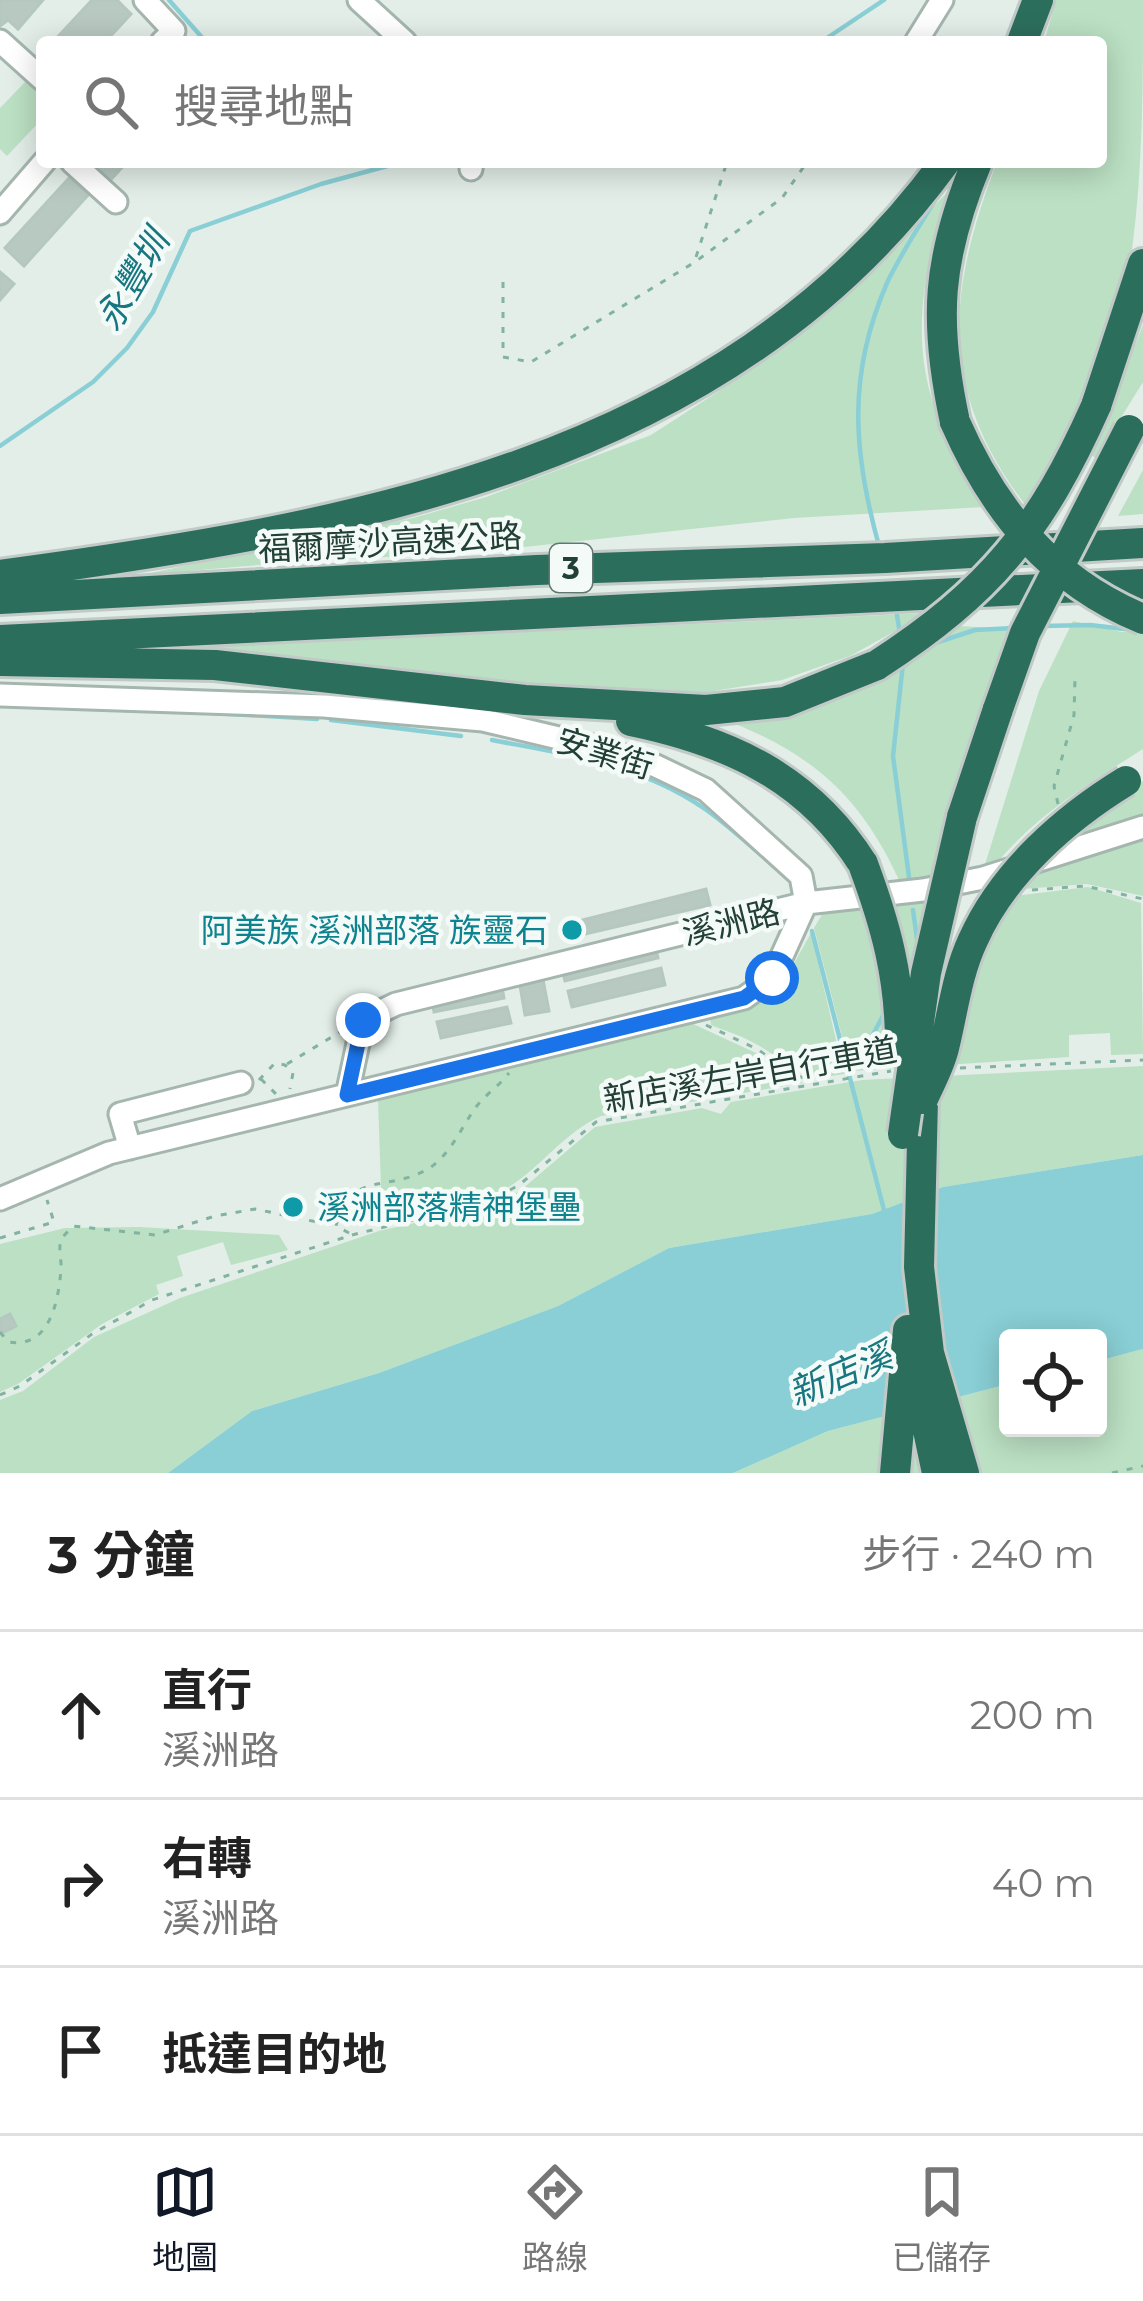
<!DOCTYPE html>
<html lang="zh-TW">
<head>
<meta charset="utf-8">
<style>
	:root { --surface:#fff; --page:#f2f2f2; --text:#222; --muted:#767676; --line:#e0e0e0; --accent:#111827 }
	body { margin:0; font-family:Montserrat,"Noto Sans TC",sans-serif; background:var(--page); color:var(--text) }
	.controls { position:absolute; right:36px; bottom:36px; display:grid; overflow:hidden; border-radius:12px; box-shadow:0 6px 30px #0003 }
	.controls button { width:108px; height:108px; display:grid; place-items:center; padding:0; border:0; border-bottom:3px solid var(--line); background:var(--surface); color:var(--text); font:60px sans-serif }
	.stop { position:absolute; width:36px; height:36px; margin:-27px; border:9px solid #1a73e8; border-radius:50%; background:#fff }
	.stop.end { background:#1a73e8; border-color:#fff; box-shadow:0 3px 12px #0008 }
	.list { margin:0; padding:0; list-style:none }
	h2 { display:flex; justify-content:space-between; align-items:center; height:156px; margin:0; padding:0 48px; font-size:51px }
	h2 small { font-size:39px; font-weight:400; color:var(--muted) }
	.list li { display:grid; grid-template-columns:78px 1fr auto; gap:36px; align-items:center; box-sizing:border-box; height:168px; padding:0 48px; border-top:3px solid var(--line) }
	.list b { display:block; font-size:45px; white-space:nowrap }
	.list p { margin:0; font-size:39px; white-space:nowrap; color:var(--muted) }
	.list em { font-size:39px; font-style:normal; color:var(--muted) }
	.icon { flex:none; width:66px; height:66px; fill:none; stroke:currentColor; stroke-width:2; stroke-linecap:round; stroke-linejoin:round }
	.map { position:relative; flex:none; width:1143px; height:1473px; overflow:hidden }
	.search { position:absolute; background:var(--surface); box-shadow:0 6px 30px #0003; left:36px; right:36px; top:36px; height:132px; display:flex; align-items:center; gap:30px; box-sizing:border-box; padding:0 42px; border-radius:12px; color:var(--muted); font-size:45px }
	.sheet { height:660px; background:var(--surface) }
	nav { display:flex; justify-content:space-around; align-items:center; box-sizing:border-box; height:168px; border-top:3px solid var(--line); background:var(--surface); font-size:33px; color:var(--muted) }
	nav a { display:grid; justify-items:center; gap:6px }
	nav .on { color:var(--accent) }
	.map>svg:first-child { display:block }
	.green { fill:#bbe0c3 }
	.water { fill:#89cfd5 }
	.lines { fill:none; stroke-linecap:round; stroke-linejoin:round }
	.stream { stroke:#89cfd5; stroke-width:4.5 }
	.building { fill:#b8c9c1; stroke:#b5c8bf; stroke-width:3 }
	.minor-casing { stroke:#a5b6af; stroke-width:27 }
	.highway-casing { stroke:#c1cac7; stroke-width:36 }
	.path { stroke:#82b3a0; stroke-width:3; stroke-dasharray:6 9; stroke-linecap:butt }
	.minor { stroke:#fff; stroke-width:21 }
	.highway { stroke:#2c6e5c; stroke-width:30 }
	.highway-bridge-casing { stroke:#c1cac7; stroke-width:36; stroke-linecap:butt }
	.highway-bridge { stroke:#2c6e5c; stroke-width:30 }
	.route { stroke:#1a73e8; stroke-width:15 }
	.culture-dot { fill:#0f9aa8; stroke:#f4faf7; stroke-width:4.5 }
	.labels { text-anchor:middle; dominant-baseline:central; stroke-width:9; stroke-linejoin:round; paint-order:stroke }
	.shield { fill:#f4faf7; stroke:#617870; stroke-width:3 }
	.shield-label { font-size:30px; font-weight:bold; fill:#224036 }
	.street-label { font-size:33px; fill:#224036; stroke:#f4faf7 }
	.culture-label { font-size:33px; fill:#0d838f; stroke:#f4faf7; text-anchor:end }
	.water-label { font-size:36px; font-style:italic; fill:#187680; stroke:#f4faf7 }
</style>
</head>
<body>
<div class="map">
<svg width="1143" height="1473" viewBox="0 0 1143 1473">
	<rect width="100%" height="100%" fill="#e3eee8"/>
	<path class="green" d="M1056,0H1143C1143,84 1143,167 1132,250C1118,342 1071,426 1027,507C937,390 947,293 997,162H1101V42H1044Z
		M27,80L42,94V119L7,156L0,149V108Z
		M947,193C927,259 911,327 931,396C942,435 966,470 983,507L794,518L468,553L305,561L141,575L413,518L486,497L651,435L716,393L818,318Z
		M1143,325V382L1096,458L1087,453L1111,406Z
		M1143,470V514L1118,516Z
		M928,613L850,656L782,680L701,693L538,684L202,647Z
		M1073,621L1122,632H1143V749C1080,789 1018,826 977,890L1039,691Z
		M959,626L1012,629L945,822L929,895L919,986L965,989L1006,897L1088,887L1141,903L1143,1054L1111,1055L1110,1033L1069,1035V1057L851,1071L814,928L823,913L907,898C867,803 820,756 723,719C815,708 888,689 959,626Z
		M1143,781V818L1080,840L1077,821Z
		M1143,831V896L1087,884L1009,890L1026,867Z
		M811,933L844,1074C797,1083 792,1064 756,1044C742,1036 726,1031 711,1025L710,1018C779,1002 777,993 811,933Z
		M691,1023L756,1053L780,1073L803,1083L731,1095L715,1086L703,1100L601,1116C560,1134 535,1177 494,1195C461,1209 417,1211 382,1218L378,1099Z
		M1143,1066V1155L943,1187L872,1214L669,1248L558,1306L379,1373L252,1411L168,1473H0V1400L23,1391L94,1337L180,1298L379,1231L498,1204L521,1190L595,1127L702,1108L721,1114L731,1102L862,1080Z
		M140,1227L279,1235L288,1250L231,1265L223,1242L177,1256L183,1276L156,1285L159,1294L102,1324L18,1384L0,1392V1244L65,1228Z
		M1143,1349V1473H733L828,1431L1008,1384V1428H1098V1361Z"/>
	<path class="water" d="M1143,1155V1349L1098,1361V1338H1008V1384L828,1431L733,1473H168L252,1411L379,1373L558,1306L669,1248L872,1214L943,1187Z"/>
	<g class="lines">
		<path class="stream" d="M169,0L206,42
			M821,42L884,0
			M538,162H548
			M0,446L93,382L127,348L153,312L190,231L321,184L402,162
			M879,546C853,452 847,375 887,283C901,253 921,224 938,195
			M896,609L900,634
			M1043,626L1090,625L1133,630
			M932,644L975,630L1014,628
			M903,663L893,756L909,877
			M179,711L317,719
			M331,720L461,736
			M492,740C565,754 639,764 702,807C723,821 741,838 760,854
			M913,910L918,946
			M812,931L884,1210
			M846,1072L857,1065L887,1008"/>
	</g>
	<path class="building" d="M0,0H43L18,29L8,20L0,26Z
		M92,0H117L131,14L105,42H53Z
		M82,162H127L106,185Z
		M69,178L88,195L24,266L5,248Z
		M0,272L14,284L0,300Z
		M706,889L710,905L581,935L578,921Z
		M654,941L658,958L565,981L561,964Z
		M661,968L665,985L572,1007L568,991Z
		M541,969L549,1011L525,1015L518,974Z
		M501,982L504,998L434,1012L431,996Z
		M507,1007L511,1023L441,1038L437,1022Z
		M10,1314L16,1326L2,1333L0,1319Z"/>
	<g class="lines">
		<defs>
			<path id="minor" d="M145,0L174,31L162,42
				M359,0L405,42
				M0,41L42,79
				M916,42L942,0
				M72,162L116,202
				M471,169L472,162
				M0,213L44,162
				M0,695L324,706L483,720L588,745L656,766L706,790L801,876L806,903L923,890L983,878L1143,827
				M347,1095L363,1020L396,1004L806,903
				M130,1148L120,1114L241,1083
				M0,1199L109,1153L744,998L772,978L806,903"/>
			<path id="highway" d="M1022,42L1038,0
				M1096,406L1143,264
				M955,422C933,320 937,259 977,162
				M0,575C347,528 724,465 945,162
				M0,599L537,570L885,558L1143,543
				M0,640L1143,584
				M0,661L215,665L525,700L706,710L785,702L877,665
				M631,721C728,741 808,777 863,864
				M962,817L998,709
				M923,1099L919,1267L929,1353L964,1473
				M916,1373L937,1473
				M895,1473L908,1330"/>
		</defs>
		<use href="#minor" class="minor-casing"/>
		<use href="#highway" class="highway-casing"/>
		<path class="path" d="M696,257L727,162
			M503,282V357L531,362L695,262L782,198L807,162
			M1058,804L1054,786L1074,715L1075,677
			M1032,890L1085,886L1143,899
			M706,1025L759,1050L782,1069L808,1080
			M287,1064L340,1032
			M960,1068L1143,1060
			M261,1079L276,1094
			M259,1080L275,1063L285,1065L293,1073L290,1089
			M349,1233L336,1226C350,1168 390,1194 431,1167C452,1152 462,1126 476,1107C486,1094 499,1086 509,1073
			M0,1238L54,1222L47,1200
			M0,1332L8,1342C49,1349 58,1304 61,1270C62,1262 58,1249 61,1241C63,1235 69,1231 73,1226L155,1235L215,1216L255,1209L336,1226
			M0,1395L20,1386L92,1334L152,1300L352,1235L490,1201L519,1185L596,1122L891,1071
			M1112,1473L1143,1466"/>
		<use href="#minor" class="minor"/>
		<use href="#highway" class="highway"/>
		<defs>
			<path id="highway-bridge" d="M955,422C994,511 1051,581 1143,619
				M877,665C991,591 1041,529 1096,406
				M998,709L1025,633L1129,430
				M863,864C886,926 900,977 900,1044
				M923,1099C930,1083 940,1065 944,1048C953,1012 957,974 973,940C1003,873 1064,819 1126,781
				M903,1134L926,973L962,817"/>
		</defs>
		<use href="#highway-bridge" class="highway-bridge-casing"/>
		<use href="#highway-bridge" class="highway-bridge"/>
	</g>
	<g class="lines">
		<path class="route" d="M363,1020L347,1095L744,998L772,978"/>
	</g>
	<g class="culture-dot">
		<circle cx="572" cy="930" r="12"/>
		<circle cx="293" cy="1207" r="12"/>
	</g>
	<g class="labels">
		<rect class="shield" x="550" y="544" width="42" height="48" rx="9"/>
		<g class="shield-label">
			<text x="571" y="568">3</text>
		</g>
		<g class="street-label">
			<text transform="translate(390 542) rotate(-3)">福爾摩沙高速公路</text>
			<text transform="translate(605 753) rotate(17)">安業街</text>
			<text transform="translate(731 922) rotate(-14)">溪洲路</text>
			<text transform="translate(750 1074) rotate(-10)">新店溪左岸自行車道</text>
		</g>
		<g class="culture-label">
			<text x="548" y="930">阿美族 溪洲部落 族靈石</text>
			<text x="317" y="1207" text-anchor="start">溪洲部落精神堡壘</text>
		</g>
		<g class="water-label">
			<text transform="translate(132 280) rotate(-60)">永豐圳</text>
			<text transform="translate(840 1374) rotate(-23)">新店溪</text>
		</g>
	</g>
</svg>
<div class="controls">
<button><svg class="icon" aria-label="locate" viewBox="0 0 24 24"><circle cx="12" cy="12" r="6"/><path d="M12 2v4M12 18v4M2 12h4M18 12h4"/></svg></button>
</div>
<div class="stop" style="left:772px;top:978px"></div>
<div class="stop end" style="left:363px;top:1020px"></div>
<div class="search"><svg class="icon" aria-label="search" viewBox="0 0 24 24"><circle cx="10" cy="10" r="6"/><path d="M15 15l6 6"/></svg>搜尋地點</div>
</div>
<section class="sheet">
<h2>3 分鐘<small>步行 · 240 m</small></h2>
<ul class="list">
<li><svg class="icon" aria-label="ahead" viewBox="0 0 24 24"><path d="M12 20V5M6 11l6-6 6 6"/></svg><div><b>直行</b><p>溪洲路</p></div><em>200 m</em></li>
<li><svg class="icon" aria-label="right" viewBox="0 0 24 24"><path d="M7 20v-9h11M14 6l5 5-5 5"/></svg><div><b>右轉</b><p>溪洲路</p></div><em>40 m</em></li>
<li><svg class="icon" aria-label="arrive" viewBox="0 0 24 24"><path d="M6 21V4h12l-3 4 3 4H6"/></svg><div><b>抵達目的地</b></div></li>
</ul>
</section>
<nav>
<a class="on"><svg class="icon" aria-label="map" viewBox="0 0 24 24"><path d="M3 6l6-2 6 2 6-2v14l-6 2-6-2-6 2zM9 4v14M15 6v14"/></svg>地圖</a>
<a><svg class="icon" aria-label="directions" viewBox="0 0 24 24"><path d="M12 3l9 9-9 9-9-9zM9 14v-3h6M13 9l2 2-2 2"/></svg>路線</a>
<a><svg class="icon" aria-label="saved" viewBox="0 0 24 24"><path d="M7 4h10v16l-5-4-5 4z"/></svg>已儲存</a>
</nav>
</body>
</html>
